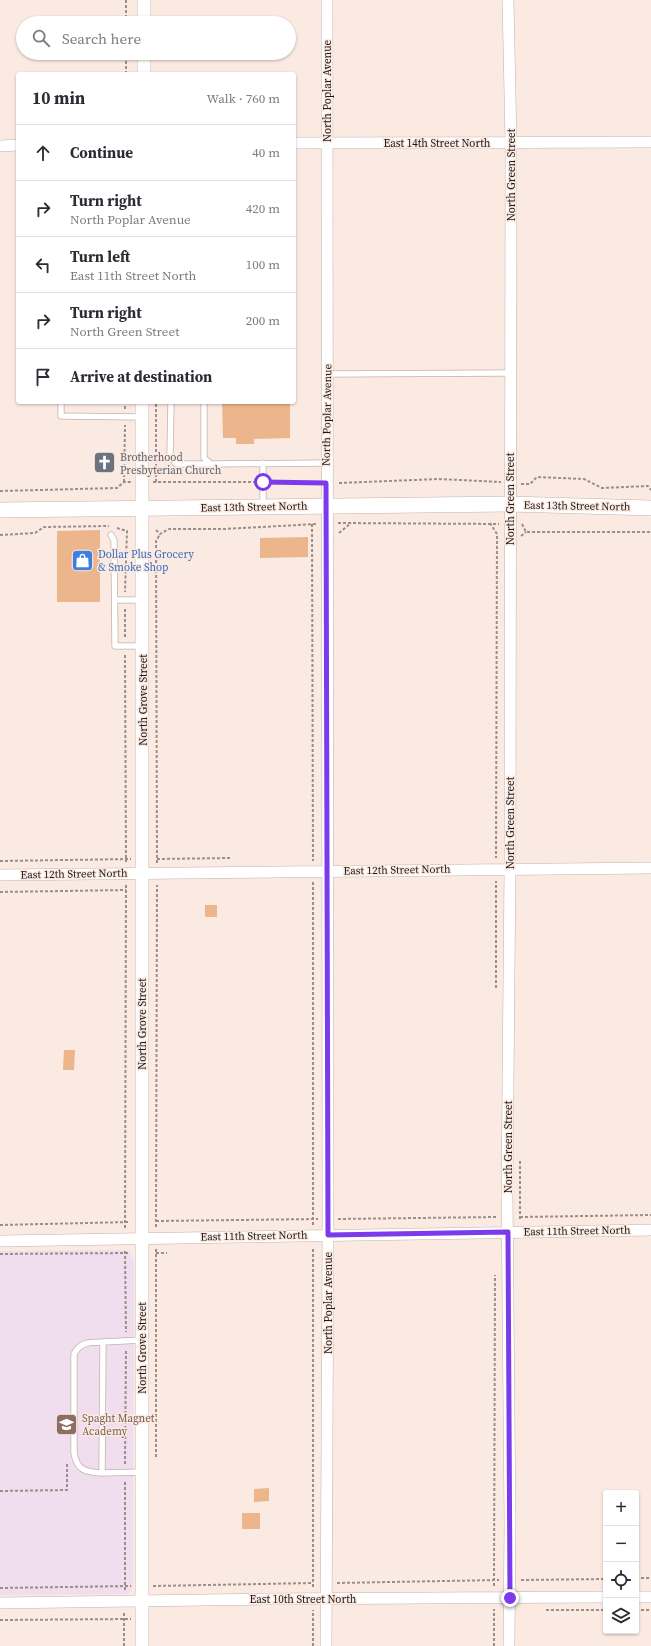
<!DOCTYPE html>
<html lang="en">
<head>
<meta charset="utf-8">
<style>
	:root { --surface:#fff; --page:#f7f7f7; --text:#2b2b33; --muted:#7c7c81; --line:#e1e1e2 }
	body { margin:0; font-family:"Source Serif 4",serif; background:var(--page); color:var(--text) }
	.controls { position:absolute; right:12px; bottom:12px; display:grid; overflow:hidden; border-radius:4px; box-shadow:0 1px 3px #0004 }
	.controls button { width:36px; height:36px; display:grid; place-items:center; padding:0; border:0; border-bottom:1px solid var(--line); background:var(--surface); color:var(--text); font:20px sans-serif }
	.stop { position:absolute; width:12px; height:12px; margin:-9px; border:3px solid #7c3aed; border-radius:50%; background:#fff }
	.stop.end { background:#7c3aed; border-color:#fff; box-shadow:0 1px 4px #0008 }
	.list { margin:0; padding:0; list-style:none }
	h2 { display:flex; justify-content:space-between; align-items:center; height:52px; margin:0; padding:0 16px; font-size:17px }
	h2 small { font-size:13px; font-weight:400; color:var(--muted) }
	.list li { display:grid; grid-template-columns:26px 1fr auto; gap:12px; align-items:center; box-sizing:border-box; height:56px; padding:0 16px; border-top:1px solid var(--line) }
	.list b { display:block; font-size:15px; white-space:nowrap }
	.list p { margin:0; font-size:13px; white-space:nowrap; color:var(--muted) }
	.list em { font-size:13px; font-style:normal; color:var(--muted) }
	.icon { flex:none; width:22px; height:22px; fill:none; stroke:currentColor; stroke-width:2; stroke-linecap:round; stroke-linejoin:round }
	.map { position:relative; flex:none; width:651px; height:1646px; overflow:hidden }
	.search { position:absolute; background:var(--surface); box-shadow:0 1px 3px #0004; left:16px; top:16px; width:280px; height:44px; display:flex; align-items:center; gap:10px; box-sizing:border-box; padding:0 14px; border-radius:22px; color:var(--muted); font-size:15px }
	.panel { position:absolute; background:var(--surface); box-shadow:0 1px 3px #0004; left:16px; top:72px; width:280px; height:332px; border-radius:4px }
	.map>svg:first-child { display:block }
	.education { fill:#f0dded }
	.building { fill:#ecb58b }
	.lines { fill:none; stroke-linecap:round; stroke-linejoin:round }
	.service-casing { stroke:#c2b2ab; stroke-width:7 }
	.minor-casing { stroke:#c2b2ab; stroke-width:12 }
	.tertiary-casing { stroke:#c2b2ab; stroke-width:14 }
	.secondary-casing { stroke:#c2b2ab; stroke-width:16 }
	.path { stroke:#9a8e89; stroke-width:2; stroke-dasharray:3 2; stroke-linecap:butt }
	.service { stroke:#fff; stroke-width:5.5 }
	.minor { stroke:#fff; stroke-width:11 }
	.tertiary { stroke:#fff; stroke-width:13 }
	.secondary { stroke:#fff; stroke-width:15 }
	.route { stroke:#7c3aed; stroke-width:5 }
	.labels { text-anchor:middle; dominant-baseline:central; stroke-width:3; stroke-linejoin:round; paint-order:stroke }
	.street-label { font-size:11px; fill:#1e1816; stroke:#faeae2 }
	.worship-label { font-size:11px; fill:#5b616d; stroke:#faeae2; text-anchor:start }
	.shop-label { font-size:11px; fill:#366cbe; stroke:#faeae2; text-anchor:start }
	.education-label { font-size:11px; fill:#785e54; stroke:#faeae2; text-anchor:start }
</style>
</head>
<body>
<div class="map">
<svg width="651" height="1646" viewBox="0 0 651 1646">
	<rect width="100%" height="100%" fill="#faeae2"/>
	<path class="education" d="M124,1250L130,1252L134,1262L133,1587L131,1591L127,1594L0,1595V1251Z"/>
	<path class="building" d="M222,402H290V438L254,439V444H236V438H223Z
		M100,530V602H57V531Z
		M308,537V557L260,558V538Z
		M205,905H217V917H205Z
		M64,1050H75L74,1070H63Z
		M269,1488V1501L254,1502V1489Z
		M242,1513H260V1529H242Z"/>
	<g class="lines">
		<defs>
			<path id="service" d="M328,374L511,373
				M61,402V416L142,417
				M171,402L170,455L176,464H211
				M204,402V458L211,464L327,463
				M263,505V463
				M111,535L114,540L115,646H142
				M115,600H142
				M142,1340L103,1342L102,1473L142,1472
				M102,1473C86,1472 77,1471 74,1453V1354C80,1342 90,1342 103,1342"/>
			<path id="minor" d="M508,0L511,142L510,869L507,1192L510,1521L509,1646
				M294,143L651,142
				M0,146L18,145
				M0,875L651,868
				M0,1241L651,1230
				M636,1597H651
				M0,1603L265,1599L606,1597
				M326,1646L328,1235L327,0"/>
			<path id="tertiary" d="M144,23V0
				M144,74V53
				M142,1646V402"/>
			<path id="secondary" d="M0,510L510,504L651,508"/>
		</defs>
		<use href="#service" class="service-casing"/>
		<use href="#minor" class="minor-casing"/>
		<use href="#tertiary" class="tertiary-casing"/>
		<use href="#secondary" class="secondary-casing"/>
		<path class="path" d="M126,23V0
			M126,74V53
			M125,409V402
			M124,482L125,425
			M153,482H255
			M156,482V402
			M271,482L317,483
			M339,483L439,479L501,482
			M521,484H530L537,477L584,479L602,488L648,486L651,490
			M0,491L117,488L124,482H131
			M338,523L499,524
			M490,523L497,534L496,858
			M312,524L313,861
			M522,524L526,532H651
			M117,528L127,531L125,592
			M156,530L160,534L169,529H224L317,524
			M339,533L351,523
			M0,535L35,533L44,527L109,526
			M521,536L526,532
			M125,609V638
			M125,655L126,862
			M157,859L231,858
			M0,861L131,859
			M157,863L156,541L160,534
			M313,882V1225
			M0,892L126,890
			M496,988V881
			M520,1161V1221
			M520,1217L651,1215
			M338,1219L496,1217
			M156,1221L318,1219
			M0,1225L130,1222
			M156,1227L157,885
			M125,1228L126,885
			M125,1251L126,1332
			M156,1253H167
			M0,1254L130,1253
			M156,1457V1249
			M125,1464L126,1349
			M0,1491L67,1490V1463
			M636,1578H651
			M521,1580L606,1579
			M337,1583L499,1580
			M153,1586L313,1583
			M494,1586L495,1275
			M313,1587V1248
			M0,1588L131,1586
			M125,1590V1481
			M546,1610H606
			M636,1610H651
			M124,1613V1646
			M0,1620L131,1619
			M313,1646V1610
			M494,1646V1609"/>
		<use href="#service" class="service"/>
		<use href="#minor" class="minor"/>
		<use href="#tertiary" class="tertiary"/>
		<use href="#secondary" class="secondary"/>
	</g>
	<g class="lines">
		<path class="route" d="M263,482L326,483L328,1235L508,1232L510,1598"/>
	</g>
	<defs>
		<symbol id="church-square" viewBox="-11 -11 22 22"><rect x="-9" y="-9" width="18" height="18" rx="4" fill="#6b7280" stroke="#faeae2"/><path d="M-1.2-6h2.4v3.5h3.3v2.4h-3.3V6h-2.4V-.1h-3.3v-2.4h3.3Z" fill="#fff"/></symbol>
		<symbol id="shop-square" viewBox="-11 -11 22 22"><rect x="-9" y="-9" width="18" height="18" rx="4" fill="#3f7fe0" stroke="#faeae2"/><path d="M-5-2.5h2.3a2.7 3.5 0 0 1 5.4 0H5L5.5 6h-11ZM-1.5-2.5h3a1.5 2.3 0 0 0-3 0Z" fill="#fff"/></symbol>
		<symbol id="school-square" viewBox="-11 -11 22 22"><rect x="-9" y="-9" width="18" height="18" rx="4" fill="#8d6e63" stroke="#faeae2"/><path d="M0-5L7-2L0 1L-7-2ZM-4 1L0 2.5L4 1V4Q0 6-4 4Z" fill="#fff"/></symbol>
	</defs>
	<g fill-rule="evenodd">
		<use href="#church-square" x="92" y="450" width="25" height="25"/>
		<use href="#shop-square" x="70" y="548" width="25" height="25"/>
		<use href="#school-square" x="54" y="1412" width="25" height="25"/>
	</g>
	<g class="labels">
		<g class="street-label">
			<text transform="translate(327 91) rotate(-90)">North Poplar Avenue</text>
			<text x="437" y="143">East 14th Street North</text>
			<text transform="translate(511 175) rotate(-90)">North Green Street</text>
			<text transform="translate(327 415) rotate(-89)">North Poplar Avenue</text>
			<text transform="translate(510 499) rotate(-90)">North Green Street</text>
			<text transform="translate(577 506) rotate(1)">East 13th Street North</text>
			<text transform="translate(254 507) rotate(-1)">East 13th Street North</text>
			<text transform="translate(143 700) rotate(-90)">North Grove Street</text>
			<text transform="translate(510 823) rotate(-90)">North Green Street</text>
			<text transform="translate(397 870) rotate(-1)">East 12th Street North</text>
			<text transform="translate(74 874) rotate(-1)">East 12th Street North</text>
			<text transform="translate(142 1024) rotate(-90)">North Grove Street</text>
			<text transform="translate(508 1147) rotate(-90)">North Green Street</text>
			<text transform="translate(577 1231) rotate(-1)">East 11th Street North</text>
			<text transform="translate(254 1236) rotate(-1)">East 11th Street North</text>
			<text transform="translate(328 1303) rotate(-90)">North Poplar Avenue</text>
			<text transform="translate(142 1348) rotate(-90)">North Grove Street</text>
			<text x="303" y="1599">East 10th Street North</text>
		</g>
		<g class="worship-label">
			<text x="120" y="457">Brotherhood<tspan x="120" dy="13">Presbyterian Church</tspan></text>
		</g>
		<g class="shop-label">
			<text x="98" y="554">Dollar Plus Grocery<tspan x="98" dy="13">&amp; Smoke Shop</tspan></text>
		</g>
		<g class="education-label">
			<text x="82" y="1418">Spaght Magnet<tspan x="82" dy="13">Academy</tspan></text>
		</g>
	</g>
</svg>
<div class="controls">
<button>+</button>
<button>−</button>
<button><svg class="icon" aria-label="locate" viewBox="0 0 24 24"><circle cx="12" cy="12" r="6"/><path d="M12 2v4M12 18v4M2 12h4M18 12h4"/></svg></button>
<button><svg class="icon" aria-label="layers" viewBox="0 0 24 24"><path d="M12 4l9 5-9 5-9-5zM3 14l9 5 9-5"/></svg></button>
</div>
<div class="stop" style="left:263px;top:482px"></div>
<div class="stop end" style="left:510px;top:1598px"></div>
<div class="search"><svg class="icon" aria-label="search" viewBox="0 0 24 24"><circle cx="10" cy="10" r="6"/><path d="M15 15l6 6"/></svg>Search here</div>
<section class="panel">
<h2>10 min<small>Walk · 760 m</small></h2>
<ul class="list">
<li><svg class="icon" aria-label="ahead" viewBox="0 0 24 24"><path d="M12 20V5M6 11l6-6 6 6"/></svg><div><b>Continue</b></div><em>40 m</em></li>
<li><svg class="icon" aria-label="right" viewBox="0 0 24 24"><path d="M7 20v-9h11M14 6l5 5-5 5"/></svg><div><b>Turn right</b><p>North Poplar Avenue</p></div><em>420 m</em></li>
<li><svg class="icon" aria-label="left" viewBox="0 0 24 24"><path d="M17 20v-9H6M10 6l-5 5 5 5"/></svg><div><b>Turn left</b><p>East 11th Street North</p></div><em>100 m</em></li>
<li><svg class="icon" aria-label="right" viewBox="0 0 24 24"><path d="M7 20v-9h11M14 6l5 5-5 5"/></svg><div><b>Turn right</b><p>North Green Street</p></div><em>200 m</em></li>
<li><svg class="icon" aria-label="arrive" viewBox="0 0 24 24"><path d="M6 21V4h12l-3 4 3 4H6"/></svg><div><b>Arrive at destination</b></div></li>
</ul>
</section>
</div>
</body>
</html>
